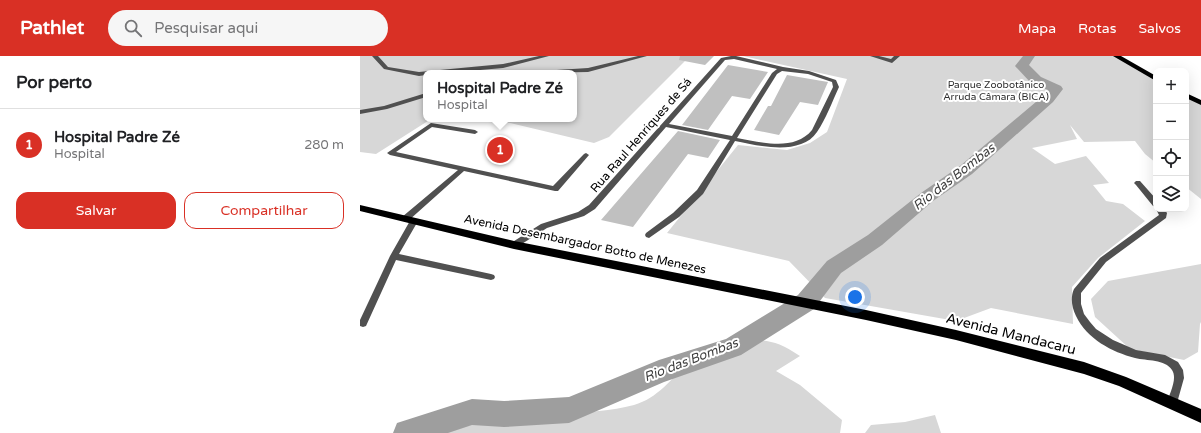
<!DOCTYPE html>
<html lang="pt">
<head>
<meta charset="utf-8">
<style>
	:root { --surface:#fff; --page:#f6f6f6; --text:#202124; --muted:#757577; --line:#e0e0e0; --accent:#d93025 }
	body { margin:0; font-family:"Varela Round",sans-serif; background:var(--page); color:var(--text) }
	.controls { position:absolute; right:12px; top:12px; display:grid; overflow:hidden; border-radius:8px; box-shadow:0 4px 16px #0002 }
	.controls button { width:36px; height:36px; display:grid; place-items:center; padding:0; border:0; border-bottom:1px solid var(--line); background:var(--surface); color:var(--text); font:20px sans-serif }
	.you { position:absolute; left:495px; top:241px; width:14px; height:14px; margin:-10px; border:3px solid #fff; border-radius:50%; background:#1a73e8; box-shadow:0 0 0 6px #1a73e833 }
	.badge { display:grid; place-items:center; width:26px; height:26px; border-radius:50%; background:var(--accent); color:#fff; font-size:13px; font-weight:700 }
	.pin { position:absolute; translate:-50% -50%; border:2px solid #fff; box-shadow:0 1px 4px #0006 }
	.popup { position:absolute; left:63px; top:14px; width:154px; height:52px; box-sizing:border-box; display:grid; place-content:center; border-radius:8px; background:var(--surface); filter:drop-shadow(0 1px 3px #0005); font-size:13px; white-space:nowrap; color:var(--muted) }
	.popup b { font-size:15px; color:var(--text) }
	.popup::after { content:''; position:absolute; left:50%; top:100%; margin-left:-8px; border:8px solid transparent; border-top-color:var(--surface) }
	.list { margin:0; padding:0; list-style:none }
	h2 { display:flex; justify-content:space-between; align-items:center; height:52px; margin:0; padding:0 16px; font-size:17px }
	h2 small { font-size:13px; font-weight:400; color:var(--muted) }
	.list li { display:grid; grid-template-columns:26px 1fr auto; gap:12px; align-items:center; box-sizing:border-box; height:72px; padding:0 16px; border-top:1px solid var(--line) }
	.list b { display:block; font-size:15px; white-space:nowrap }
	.list p { margin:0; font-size:13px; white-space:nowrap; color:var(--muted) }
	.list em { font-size:13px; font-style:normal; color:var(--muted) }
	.actions { display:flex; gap:8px; padding:12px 16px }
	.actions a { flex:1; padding:9px 0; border:1px solid var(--accent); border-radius:12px; text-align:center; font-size:14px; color:var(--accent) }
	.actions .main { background:var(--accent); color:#fff }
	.icon { flex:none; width:22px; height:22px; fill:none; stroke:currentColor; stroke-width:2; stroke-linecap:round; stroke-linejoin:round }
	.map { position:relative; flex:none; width:841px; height:377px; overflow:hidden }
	header { display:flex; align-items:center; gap:24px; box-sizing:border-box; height:56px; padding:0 20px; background:var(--accent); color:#fff }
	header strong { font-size:19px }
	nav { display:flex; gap:22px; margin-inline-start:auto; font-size:14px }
	.search { width:280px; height:36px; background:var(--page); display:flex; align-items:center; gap:10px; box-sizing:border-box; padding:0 14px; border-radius:22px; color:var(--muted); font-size:15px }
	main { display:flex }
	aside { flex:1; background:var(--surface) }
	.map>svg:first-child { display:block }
	.green { fill:#d7d7d7 }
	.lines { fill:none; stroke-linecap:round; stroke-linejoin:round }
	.river { fill:#9e9e9e; fill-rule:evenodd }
	.building { fill:#c0c0c0 }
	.street { fill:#505050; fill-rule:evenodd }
	.primary { fill:#000; fill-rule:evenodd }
	.labels { text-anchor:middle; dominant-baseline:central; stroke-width:4; stroke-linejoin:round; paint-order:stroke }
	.far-park-label { font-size:10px; fill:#2e2e2e; stroke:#fff }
	.street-label { font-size:12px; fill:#000; stroke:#fff }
	.water-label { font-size:13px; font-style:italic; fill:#3f3f3f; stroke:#fff }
	.near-street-label { font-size:14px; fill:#000; stroke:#fff }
</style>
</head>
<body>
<header>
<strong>Pathlet</strong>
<div class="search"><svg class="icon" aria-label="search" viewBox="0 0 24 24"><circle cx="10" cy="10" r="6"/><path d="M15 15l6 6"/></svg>Pesquisar aqui</div>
<nav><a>Mapa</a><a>Rotas</a><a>Salvos</a></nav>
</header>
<main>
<aside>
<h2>Por perto<small></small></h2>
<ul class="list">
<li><span class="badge">1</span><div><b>Hospital Padre Zé</b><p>Hospital</p></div><em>280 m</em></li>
</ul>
<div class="actions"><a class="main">Salvar</a><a>Compartilhar</a></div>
</aside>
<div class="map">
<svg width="841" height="377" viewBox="0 0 841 377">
	<rect width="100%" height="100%" fill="#fff"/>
	<path class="green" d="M0,0H330L249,81L234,87L133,63H214V17H66V63H71L16,98L0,96Z
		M383,0H755L796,24V107L785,98L775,85L724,86L710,69L717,83L672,92L695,108L726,100L749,127L733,129L746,145L763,148L785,165L738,202L712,231L713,268L631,252L596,265L465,242L429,205L307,177L378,89L427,94L450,87L467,76L487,23Z
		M826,40L841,48V143L826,131Z
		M841,208V266L840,268L838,296L824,304L770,293L735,261L731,243L748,225Z
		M382,283C410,285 416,284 440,300L416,315L440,329L482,364L480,377H82C102,367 126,368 148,366C167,364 186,360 205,358C227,356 251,355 274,349C298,342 311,323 328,307C343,292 361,285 382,283Z
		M575,359L581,377H505L511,369L545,366Z"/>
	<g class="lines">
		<path class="river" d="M663,0H675L669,9L681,21L701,30L703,33L693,46L612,118L573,145L522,189L481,217L454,253L381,299L304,326L209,367L144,371L112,369L88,377H33L37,367L112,343L144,345L209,341L299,304L366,283L438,239L467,205L508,179L561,137L600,110L683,40L688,34L671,27L655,10Z"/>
	</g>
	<path class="building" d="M320,0H354L345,9L319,4Z
		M368,9L408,16L390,43L372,40L348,74L322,69Z
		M427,19L468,26L458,49L440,46L419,79L394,74L408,50H411Z
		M318,75L360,84L348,102L328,98L273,171L241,164Z"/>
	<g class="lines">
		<path class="street" d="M12,0H18L28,11L59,16L143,8L179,0H189L143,12L86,17H66V19L59,20L24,13Z
			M278,0H287L228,16L178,17L181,15L228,12Z
			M371,0H376L423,11L449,15L476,24L479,31C472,46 466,63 457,76C441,100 399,90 375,85L343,138L319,161L289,182L286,181L285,179L286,177L313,157L337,134L370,84L306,71L235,153L224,160L187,172L157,191H151L150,189L151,187L181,168L218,156L229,149L361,2ZM374,3L417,13L412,17L372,80L309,68L365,4ZM422,15L448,18L472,26L473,31L452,74C434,96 401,86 377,82L417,18Z
			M510,0H519L531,3L534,0H540L532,7Z
			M66,37V41L27,53L0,58V54L24,50Z
			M71,67L115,74L118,76L115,78L72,71L36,96L193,130L224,98L226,97L229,99L198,135H195L104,115L48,165L45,166L41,163L42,161L98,114L30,99L27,97Z
			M776,125H780L796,143V151L793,150L776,129L774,127Z
			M796,153H804L807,157L806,162L746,206L721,237V248L724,258L730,266L736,273L753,284L776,294L805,299L818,306L823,314L824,322L817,347L816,351L812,352L808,351L807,347C809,338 818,323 812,314C805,303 787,305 775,302C752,296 727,283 716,260C712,252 710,242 714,233L740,202L799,159Z
			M54,162L58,165L39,198L131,218L134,219L135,221L134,223L131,224L36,204L6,270L3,271L0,270V264L30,200L51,163Z"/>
		<path class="primary" d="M753,0H761L796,20V25Z
			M826,37L841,44V49L826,42Z
			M0,149L154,185L506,254L596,274L724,306L766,321L841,353V367L759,330L724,318L596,284L506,264L154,193L0,155Z"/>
	</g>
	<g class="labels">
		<g class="far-park-label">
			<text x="636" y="29">Parque Zoobotânico<tspan x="636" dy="12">Arruda Câmara (BICA)</tspan></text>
		</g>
		<g class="street-label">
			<text transform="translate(281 79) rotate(-49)">Rua Raul Henriques de Sá</text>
			<text transform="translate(225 188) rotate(12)">Avenida Desembargador Botto de Menezes</text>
		</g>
		<g class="water-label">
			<text transform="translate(594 121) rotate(-38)">Rio das Bombas</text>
			<text transform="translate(331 304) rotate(-21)">Rio das Bombas</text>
		</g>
		<g class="near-street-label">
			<text transform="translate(651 278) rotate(14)">Avenida Mandacaru</text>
		</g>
	</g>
</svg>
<div class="controls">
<button>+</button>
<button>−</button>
<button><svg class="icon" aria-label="locate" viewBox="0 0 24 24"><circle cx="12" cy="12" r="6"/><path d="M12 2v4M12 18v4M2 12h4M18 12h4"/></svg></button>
<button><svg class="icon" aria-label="layers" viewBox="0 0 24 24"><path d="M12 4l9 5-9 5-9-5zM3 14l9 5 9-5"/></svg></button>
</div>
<div class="you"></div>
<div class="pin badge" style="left:140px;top:94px">1</div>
<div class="popup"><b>Hospital Padre Zé</b>Hospital</div>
</div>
</main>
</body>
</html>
